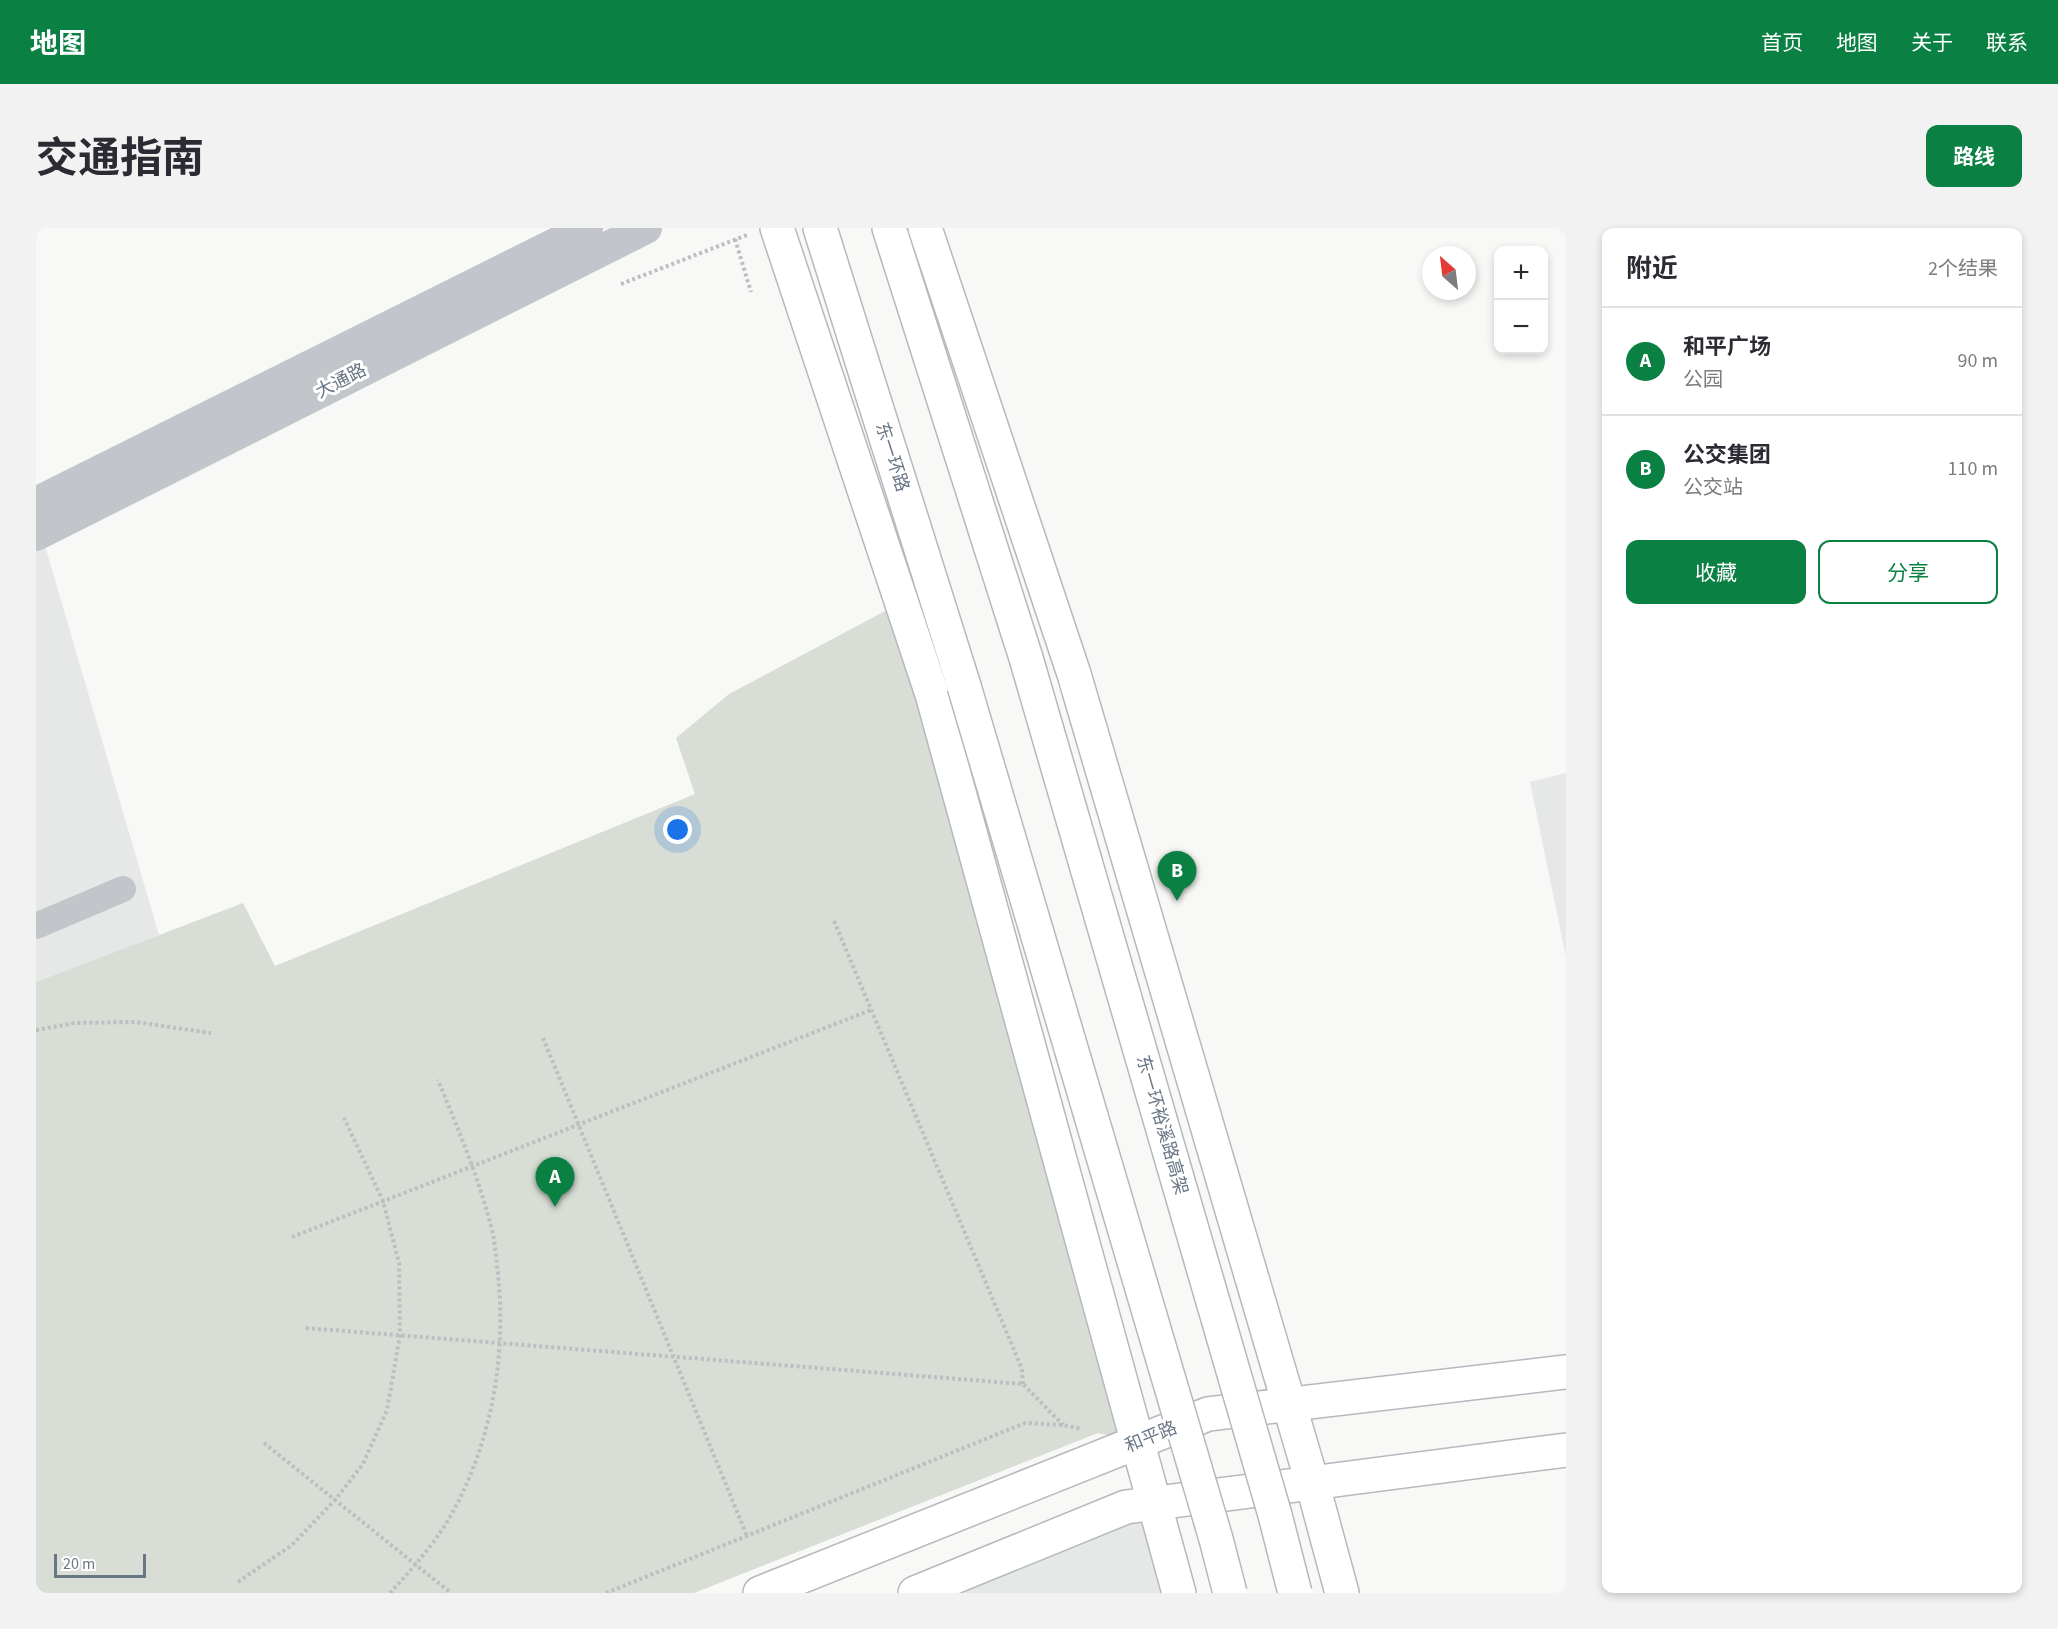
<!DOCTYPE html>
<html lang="zh">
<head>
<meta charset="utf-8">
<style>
	:root { --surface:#fff; --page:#f2f2f3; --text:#2b2b33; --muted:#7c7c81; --line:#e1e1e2; --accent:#0b8043 }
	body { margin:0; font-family:"Source Sans 3","Noto Sans SC",sans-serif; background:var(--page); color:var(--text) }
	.controls { position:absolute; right:18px; top:18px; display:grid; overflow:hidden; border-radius:12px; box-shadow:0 3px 9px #0003 }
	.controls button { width:54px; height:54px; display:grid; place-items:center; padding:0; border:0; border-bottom:2px solid var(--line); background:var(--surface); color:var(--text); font:30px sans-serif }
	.compass { position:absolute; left:1386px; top:18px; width:54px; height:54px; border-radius:50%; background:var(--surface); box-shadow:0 3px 9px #0003; rotate:332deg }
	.scale { position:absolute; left:18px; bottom:15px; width:92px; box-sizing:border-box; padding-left:6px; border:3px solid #697685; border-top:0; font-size:16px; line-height:21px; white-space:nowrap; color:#697685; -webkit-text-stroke:4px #fff; paint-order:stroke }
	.you { position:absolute; left:642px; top:602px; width:21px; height:21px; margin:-15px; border:4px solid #fff; border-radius:50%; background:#1a73e8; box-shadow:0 0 0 9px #1a73e833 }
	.badge { display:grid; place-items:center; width:39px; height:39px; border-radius:50%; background:var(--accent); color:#fff; font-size:20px; font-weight:700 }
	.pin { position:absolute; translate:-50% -50px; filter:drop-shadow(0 2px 3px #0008) }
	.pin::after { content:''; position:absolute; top:32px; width:21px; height:18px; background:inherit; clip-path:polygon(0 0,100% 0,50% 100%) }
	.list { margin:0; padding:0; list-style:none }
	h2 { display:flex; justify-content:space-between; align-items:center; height:78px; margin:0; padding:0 24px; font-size:26px }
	h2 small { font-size:20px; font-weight:400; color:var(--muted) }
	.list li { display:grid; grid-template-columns:39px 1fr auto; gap:18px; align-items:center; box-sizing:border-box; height:108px; padding:0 24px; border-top:2px solid var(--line) }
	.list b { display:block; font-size:22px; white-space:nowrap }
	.list p { margin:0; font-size:20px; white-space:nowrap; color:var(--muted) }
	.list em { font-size:20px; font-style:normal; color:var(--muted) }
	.actions { display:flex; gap:12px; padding:18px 24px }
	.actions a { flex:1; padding:14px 0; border:2px solid var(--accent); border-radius:12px; text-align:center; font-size:21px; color:var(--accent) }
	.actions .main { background:var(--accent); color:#fff }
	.map { position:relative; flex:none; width:1530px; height:1365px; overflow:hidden; border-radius:12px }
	header { display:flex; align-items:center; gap:36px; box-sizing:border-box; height:84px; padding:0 30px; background:var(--accent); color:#fff }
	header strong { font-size:28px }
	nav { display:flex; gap:33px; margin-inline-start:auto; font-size:21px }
	.intro { display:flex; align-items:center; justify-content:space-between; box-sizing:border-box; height:144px; padding:0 36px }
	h1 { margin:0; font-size:42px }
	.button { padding:15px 27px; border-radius:12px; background:var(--accent); color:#fff; font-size:21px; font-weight:700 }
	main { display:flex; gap:36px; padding:0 36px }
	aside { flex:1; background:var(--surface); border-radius:12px; box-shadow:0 3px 9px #0003 }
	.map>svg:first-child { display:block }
	.built { fill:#e6e7e7 }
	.green { fill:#d8ddd5 }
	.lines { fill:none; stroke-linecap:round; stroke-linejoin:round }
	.secondary-casing { stroke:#b4b9be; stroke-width:36 }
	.primary-casing { stroke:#b5b9bd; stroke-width:36 }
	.trunk-casing { stroke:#b5b8bc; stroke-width:36 }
	.path { stroke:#bcbec1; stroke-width:4; stroke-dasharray:3 3; stroke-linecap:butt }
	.minor { stroke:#c2c5c9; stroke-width:26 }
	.tertiary { stroke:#c2c5c9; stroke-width:32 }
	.secondary { stroke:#fff; stroke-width:33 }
	.primary { stroke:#fff; stroke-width:33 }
	.trunk { stroke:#fff; stroke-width:33 }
	.trunk-bridge-casing { stroke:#b5b8bc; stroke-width:36; stroke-linecap:butt }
	.trunk-bridge { stroke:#fff; stroke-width:33 }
	.labels { text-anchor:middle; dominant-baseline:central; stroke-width:6; stroke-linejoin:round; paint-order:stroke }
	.street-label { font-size:18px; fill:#697685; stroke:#fff }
</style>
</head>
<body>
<header>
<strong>地图</strong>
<nav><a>首页</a><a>地图</a><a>关于</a><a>联系</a></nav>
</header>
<div class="intro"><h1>交通指南</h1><a class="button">路线</a></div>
<main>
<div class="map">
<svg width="1530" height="1365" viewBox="0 0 1530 1365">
	<rect width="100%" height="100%" fill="#f8f8f6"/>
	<path class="built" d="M5,304L123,707L0,754V307Z
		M1530,545V729L1494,554Z
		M1118,1275L1143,1365H879Z"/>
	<path class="green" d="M866,374L1102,1214L1062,1205L658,1365H0V754L207,675L239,738L659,566L640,510L693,466Z"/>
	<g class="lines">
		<defs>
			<path id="secondary" d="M724,1365L1172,1186L1530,1144
				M879,1365L1090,1279L1530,1222"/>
			<path id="primary" d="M741,0L896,466L1143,1365
				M889,0L1038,446L1276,1254L1306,1365"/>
			<path id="trunk" d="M784,0L928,458
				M853,0L990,430"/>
		</defs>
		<use href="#secondary" class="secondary-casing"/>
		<use href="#primary" class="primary-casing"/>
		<use href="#trunk" class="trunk-casing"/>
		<path class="path" d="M699,11L715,64
			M585,56L711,7
			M798,693L986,1141L987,1156
			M0,802L39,795L99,794L175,805
			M507,810L711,1308
			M256,1009L835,782
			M270,1100L987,1156L1027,1197
			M228,1215L415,1365
			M202,1354L256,1317L299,1272L327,1236L351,1182L364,1107L363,1035L347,973L308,890
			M354,1365C374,1343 395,1320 411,1294C456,1218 472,1125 461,1038C460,1026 459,1014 456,1002C443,950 422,901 402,852
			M570,1365L989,1195L1027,1197L1046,1201"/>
		<path class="minor" d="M0,698L87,661"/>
		<path class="tertiary" d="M0,275L551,0
			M0,307L610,0"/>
		<use href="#secondary" class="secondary"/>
		<use href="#primary" class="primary"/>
		<use href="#trunk" class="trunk"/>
		<defs>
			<path id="trunk-bridge" d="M990,430L1239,1287L1259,1365
				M928,458L1180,1311L1194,1365"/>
		</defs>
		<use href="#trunk-bridge" class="trunk-bridge-casing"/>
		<use href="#trunk-bridge" class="trunk-bridge"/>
	</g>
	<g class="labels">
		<g class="street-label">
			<text transform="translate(305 153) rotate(-27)">大通路</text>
			<text transform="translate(856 229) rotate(72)">东一环路</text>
			<text transform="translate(1126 897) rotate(74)">东一环裕溪路高架</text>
			<text transform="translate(1115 1209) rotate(-22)">和平路</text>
		</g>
	</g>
</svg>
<div class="controls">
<button>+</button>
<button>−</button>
</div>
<svg class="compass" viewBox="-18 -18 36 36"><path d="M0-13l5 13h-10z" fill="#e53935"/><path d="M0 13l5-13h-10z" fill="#7c7c81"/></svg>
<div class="scale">20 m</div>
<div class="you"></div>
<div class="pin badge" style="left:519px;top:979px">A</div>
<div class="pin badge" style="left:1141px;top:673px">B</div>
</div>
<aside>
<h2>附近<small>2个结果</small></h2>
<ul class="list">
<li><span class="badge">A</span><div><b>和平广场</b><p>公园</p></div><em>90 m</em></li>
<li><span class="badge">B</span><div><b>公交集团</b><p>公交站</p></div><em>110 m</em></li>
</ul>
<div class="actions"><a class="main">收藏</a><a>分享</a></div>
</aside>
</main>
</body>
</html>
